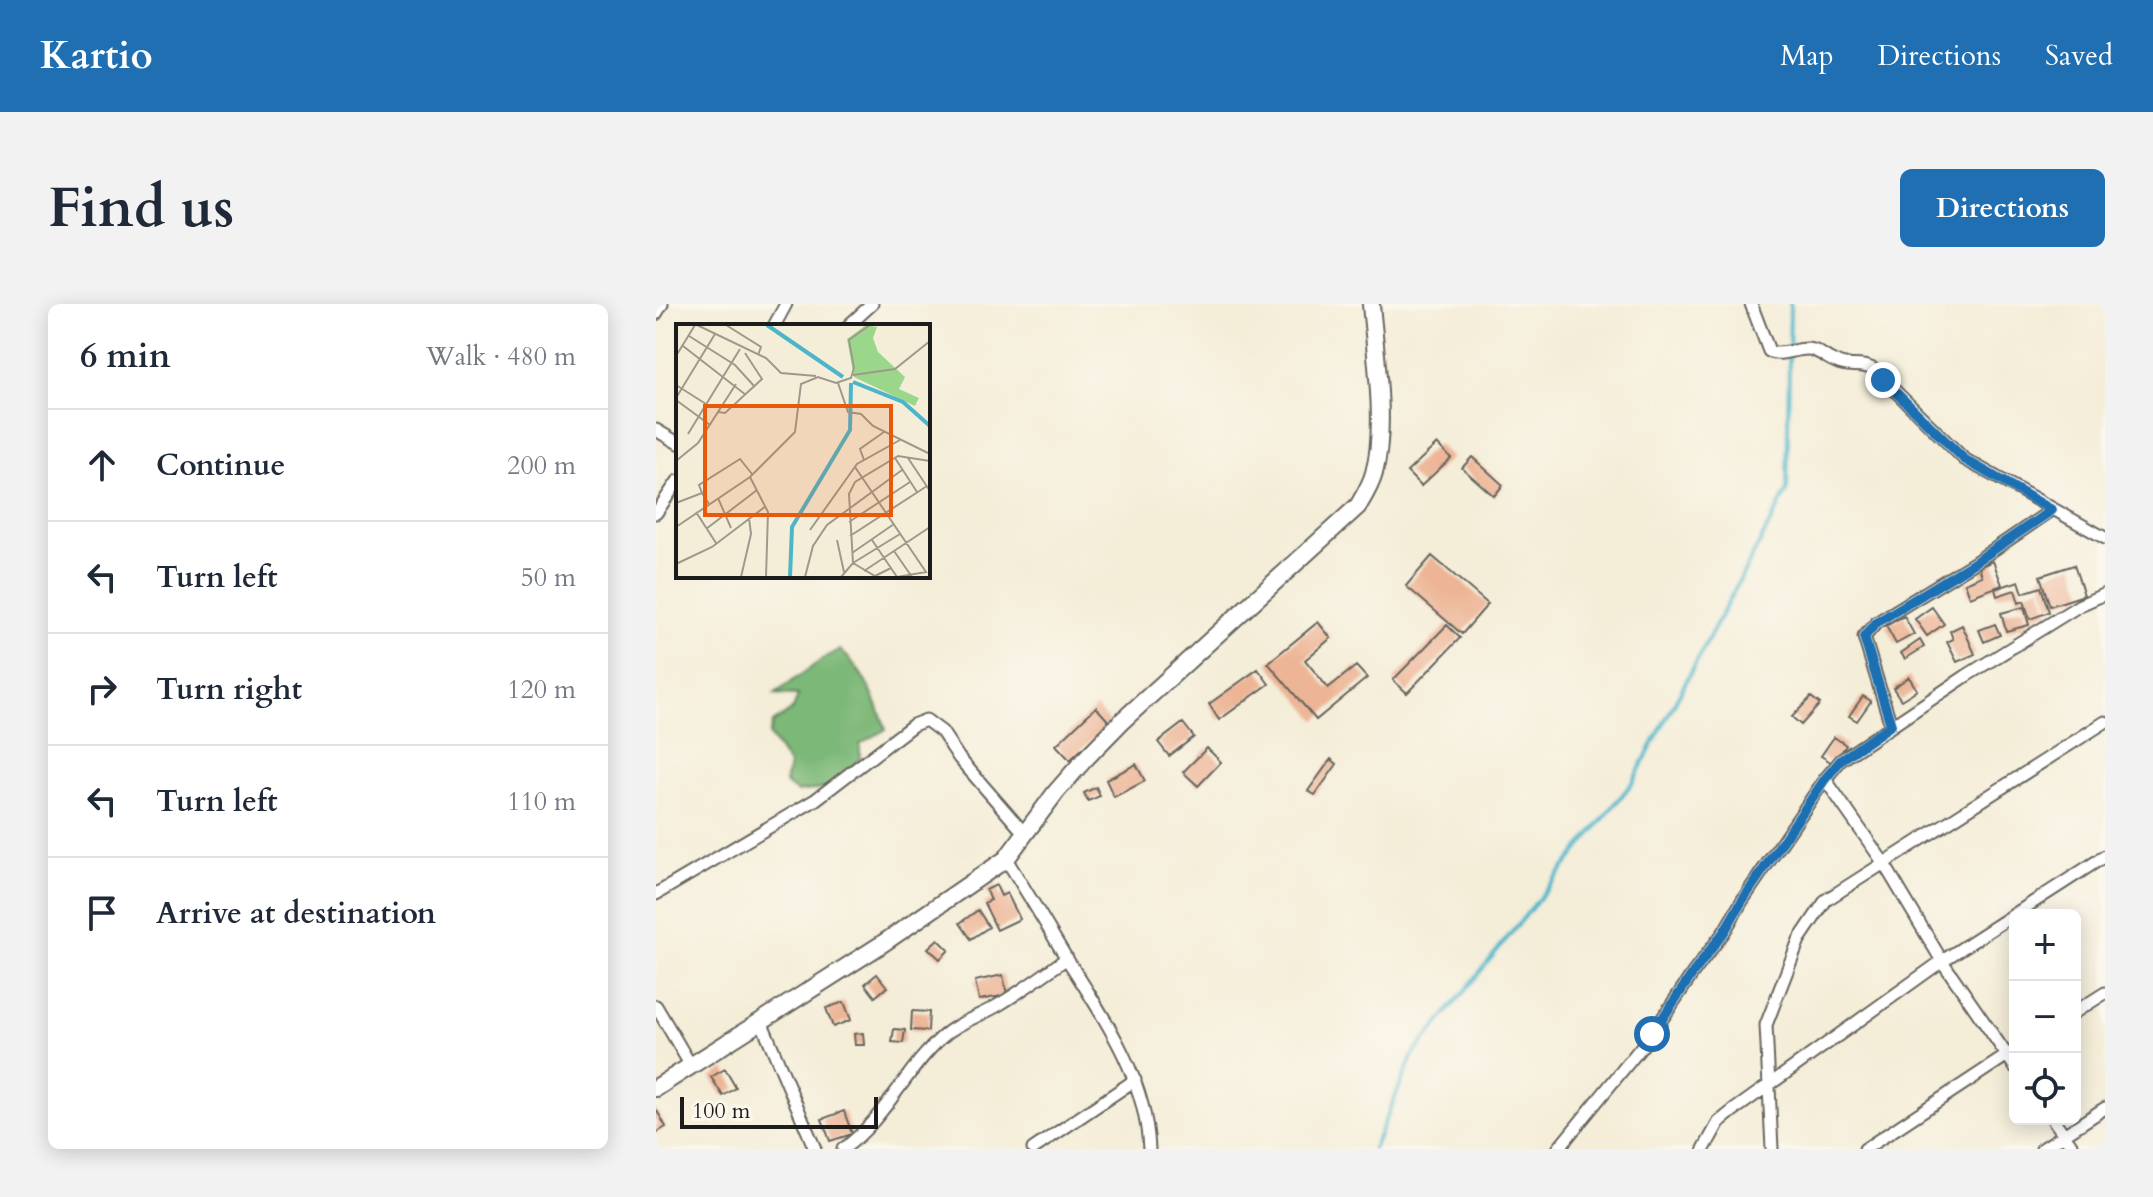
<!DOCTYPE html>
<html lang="en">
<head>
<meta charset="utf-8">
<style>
	:root { --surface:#fff; --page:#f2f2f3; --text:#1f2937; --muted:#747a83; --line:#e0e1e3; --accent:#1f6fb2 }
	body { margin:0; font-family:Cardo,serif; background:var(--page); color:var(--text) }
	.controls { position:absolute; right:24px; bottom:24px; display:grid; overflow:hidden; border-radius:12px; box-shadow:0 4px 20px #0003 }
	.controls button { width:72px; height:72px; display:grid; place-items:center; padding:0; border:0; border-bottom:2px solid var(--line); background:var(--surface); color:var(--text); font:40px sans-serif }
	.scale { position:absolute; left:24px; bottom:20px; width:198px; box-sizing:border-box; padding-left:8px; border:4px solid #1c1c1c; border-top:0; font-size:22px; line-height:28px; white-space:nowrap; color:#1c1c1c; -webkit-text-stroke:6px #fbf7ec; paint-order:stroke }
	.stop { position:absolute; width:24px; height:24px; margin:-18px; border:6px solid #1f6fb2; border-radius:50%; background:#fff }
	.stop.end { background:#1f6fb2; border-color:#fff; box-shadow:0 2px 8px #0008 }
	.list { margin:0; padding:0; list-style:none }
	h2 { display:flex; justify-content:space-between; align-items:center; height:104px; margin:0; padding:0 32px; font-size:34px }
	h2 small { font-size:26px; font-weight:400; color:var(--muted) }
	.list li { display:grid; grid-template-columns:52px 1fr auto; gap:24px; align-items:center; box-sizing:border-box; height:112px; padding:0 32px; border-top:2px solid var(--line) }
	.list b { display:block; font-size:30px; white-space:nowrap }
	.list em { font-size:26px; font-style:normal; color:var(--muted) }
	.icon { flex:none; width:44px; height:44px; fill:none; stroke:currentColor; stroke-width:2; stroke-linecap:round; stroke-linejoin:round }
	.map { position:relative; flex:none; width:1449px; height:845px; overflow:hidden; border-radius:12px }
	header { display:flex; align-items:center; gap:48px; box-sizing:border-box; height:112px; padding:0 40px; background:var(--accent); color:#fff }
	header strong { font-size:38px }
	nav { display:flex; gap:44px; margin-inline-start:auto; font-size:28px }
	.intro { display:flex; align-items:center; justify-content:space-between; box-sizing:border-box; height:192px; padding:0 48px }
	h1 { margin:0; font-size:56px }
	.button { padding:20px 36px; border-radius:12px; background:var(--accent); color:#fff; font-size:28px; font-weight:700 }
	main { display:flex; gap:48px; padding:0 48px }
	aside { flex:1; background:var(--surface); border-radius:12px; box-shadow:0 4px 20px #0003 }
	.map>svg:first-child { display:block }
	.forest { fill:#7cb877; stroke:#4c6a4a; stroke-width:2 }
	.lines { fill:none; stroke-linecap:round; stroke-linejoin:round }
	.stream { stroke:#4cb5ca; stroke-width:4 }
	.building { fill:#edb596 }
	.minor-casing { stroke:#68655e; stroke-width:15 }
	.secondary-casing { stroke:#68655e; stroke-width:20 }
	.minor { stroke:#fff; stroke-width:11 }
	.secondary { stroke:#fff; stroke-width:16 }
	.route { stroke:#1f6fb2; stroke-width:10 }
	.inset-river { fill:none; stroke:#4cb5ca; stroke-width:4 }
	.inset-road { fill:none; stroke:#9e998d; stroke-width:2 }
	.view { fill:#e8590c; fill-opacity:0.15; stroke:#e8590c; stroke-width:4 }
	.inset-edge { fill:none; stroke:#1c1c1c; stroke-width:4 }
</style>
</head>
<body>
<header>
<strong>Kartio</strong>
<nav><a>Map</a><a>Directions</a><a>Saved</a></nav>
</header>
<div class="intro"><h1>Find us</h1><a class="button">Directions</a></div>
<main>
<aside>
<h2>6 min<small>Walk · 480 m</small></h2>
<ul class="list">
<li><svg class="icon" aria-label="ahead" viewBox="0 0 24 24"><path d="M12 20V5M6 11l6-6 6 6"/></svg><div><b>Continue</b></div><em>200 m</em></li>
<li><svg class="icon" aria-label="left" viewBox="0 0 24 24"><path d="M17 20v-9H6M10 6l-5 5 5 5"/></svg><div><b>Turn left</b></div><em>50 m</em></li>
<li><svg class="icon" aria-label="right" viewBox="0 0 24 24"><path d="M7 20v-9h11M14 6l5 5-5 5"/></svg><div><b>Turn right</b></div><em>120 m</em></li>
<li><svg class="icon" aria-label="left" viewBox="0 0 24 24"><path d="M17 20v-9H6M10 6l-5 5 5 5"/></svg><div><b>Turn left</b></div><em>110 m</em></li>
<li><svg class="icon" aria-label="arrive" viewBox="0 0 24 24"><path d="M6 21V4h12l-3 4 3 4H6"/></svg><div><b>Arrive at destination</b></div></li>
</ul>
</aside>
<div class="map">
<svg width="1449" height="845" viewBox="0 0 1449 845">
	<rect width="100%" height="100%" fill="#fbf7ec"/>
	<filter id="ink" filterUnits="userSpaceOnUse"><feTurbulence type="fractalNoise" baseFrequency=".0125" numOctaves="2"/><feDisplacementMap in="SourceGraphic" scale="16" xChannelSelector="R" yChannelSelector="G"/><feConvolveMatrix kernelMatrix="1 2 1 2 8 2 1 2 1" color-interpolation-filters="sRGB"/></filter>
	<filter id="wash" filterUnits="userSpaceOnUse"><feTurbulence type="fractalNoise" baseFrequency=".006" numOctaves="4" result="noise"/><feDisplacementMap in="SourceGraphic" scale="32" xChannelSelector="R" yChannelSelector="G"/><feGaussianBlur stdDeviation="1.8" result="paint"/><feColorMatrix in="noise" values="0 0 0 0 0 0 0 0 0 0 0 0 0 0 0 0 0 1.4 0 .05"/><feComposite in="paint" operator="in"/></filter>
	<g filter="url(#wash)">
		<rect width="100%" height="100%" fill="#f4edd8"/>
		<path class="forest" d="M184,346C208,366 220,396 230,425L204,440V455L171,484L141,488L129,479L133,461L113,431L117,419L137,405L142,391L118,390L171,352Z"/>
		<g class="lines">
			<path class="stream" d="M717,845L757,751L976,479L1131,187L1134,0"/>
		</g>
		<g id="blocks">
			<path class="building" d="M781,140L795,154L765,182L751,168Z
				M816,153L847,181L838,192L806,164Z
				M776,252L832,300L806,330L750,282Z
				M1337,257L1346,281L1314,293L1309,279L1326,272L1323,263Z
				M1418,261L1428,291L1394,302L1384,272Z
				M1363,277L1367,289L1385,283L1393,308L1374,315L1368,297L1363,299L1359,286L1341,292L1339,285Z
				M1276,303L1288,320L1271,332L1259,315Z
				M1368,303L1373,321L1350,327L1345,309Z
				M1248,312L1258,330L1240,340L1230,322Z
				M662,318L675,334L649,356L672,384L700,362L711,374L660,416L612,359Z
				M1339,320L1344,331L1328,338L1323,326Z
				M791,321L804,334L751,389L737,376Z
				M1306,321L1319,350L1301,358L1291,338L1297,335L1294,327Z
				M1264,336L1268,343L1249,355L1245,349Z
				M602,365L613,380L563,416L553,400Z
				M1253,373L1261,386L1245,396L1237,384Z
				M1207,392L1215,397L1201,417L1193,412Z
				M1155,393L1164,400L1145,421L1136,413Z
				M440,403L454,419L414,456L400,441Z
				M527,419L538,433L513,452L502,438Z
				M1178,433L1190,441L1178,460L1165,452Z
				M551,444L565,458L542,482L527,468Z
				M675,455L681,460L659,491L652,487Z
				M480,460L489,477L458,493L450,476Z
				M440,483L444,492L432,497L428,489Z
				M340,581L345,592L351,589L364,615L341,626L328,599L335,596L330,586Z
				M322,606L333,623L315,635L304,619Z
				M282,635L293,646L284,655L272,644Z
				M221,670L231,683L219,693L209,680Z
				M347,671L351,691L323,696L319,677Z
				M188,698L195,716L177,723L170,704Z
				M256,707L273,708L272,727L255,726Z
				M238,725L249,726L247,739L236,738Z
				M207,729L208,741H199L198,730Z
				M69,765L80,784L67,792L55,773Z
				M0,805L10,823L0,829Z
				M188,807L196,830L174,837L166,815Z"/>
		</g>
	</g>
	<g filter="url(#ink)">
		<use href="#blocks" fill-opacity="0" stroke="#68655e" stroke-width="2"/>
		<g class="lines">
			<defs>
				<path id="minor" d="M1095,0L1113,47C1123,53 1138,45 1151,45C1162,45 1169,54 1180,58C1193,65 1203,58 1217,65L1308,155L1449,234
					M0,10L6,0
					M118,22L130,0
					M192,22L216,0
					M0,126L22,139
					M0,209L22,177
					M1235,421L1208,333L1220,319L1318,259L1396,206
					M1169,475L1227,558L1286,657L1359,763
					M350,555C371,588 391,622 411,655C448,713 490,774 493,845
					M0,590L159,496L257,421L270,416L286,428L303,454L369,530
					M0,702L35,762
					M1419,708L1449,689
					M105,717L159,845
					M1397,815L1418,845
					M187,845C229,815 248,768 285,734C302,718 325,712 344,700C367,686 389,670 411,654
					M377,845L479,776
					M902,845L996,730L1037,669L1068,628L1086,597L1169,475L1185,456L1310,372L1424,301L1449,290
					M1048,845L1063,818L1078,806L1286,657L1449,552
					M1116,845L1110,721L1143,636L1170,596L1449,418
					M1209,845L1359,746
					M1386,845L1449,804"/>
				<path id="secondary" d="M0,784L223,642L350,555L400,488L429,455L466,417L702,202C708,192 715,181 718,169C731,123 719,48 715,0"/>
			</defs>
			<use href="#minor" class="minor-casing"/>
			<use href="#secondary" class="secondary-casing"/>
			<use href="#minor" class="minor"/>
			<use href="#secondary" class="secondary"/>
		</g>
	</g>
	<g class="lines" filter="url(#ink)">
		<path class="route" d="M996,730L1037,669L1068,628L1086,597L1169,475L1185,456L1235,421L1208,333L1220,319L1318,259L1396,206L1308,155L1227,76"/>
	</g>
	<g transform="translate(20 20)">
		<rect width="254" height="254" fill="#f4edd8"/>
		<path d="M190,1L201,3L197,14L202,28L229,53L223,65L243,74L239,82L178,53L171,15Z" fill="#9bd78b"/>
		<path class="inset-river" d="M91,1L167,53M177,58L227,78L254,102M114,253L116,203L174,106L175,59"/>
		<path class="inset-road" d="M21,1L90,34L105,49L140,52M50,1L85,23L82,31M13,12L59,41L79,63M7,22L70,71M0,32L19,1M177,51L219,45L254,17M162,59L172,88L185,90L197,102L254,130M0,61L30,80M0,74L39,10M0,76L34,101M42,88L49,89L86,55L69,29M12,110L64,25M219,134L241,168M232,134L254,167M188,136L184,125L208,108M0,137L22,119L60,60M179,143L250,248L221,253M74,153L92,188L90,253M26,169L23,161L64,135L76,150M42,174L55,204M0,179L26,169L33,180M20,188L40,219M173,198L234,158M0,203L74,153L119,108L125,60L142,53L160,59L175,54L178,44L173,16L194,1M30,205L81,166M134,206L181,140L224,116M174,212L251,162M161,216L168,248M196,216L221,253M218,227L236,253M176,229L218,200M0,240L36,223L90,182M215,244L199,252L177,239L173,170L179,158L222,132L254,137M188,247L254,203M65,253L75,210L73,194M129,253L137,222L151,201L226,146M165,253L177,239L224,210"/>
		<path class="view" d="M29,82H215V191H29Z"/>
		<rect width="254" height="254" class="inset-edge"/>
	</g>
</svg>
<div class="controls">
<button>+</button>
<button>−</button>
<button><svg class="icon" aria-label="locate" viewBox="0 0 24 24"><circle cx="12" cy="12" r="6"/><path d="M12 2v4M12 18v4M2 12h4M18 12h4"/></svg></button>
</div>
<div class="scale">100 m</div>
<div class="stop" style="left:996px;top:730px"></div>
<div class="stop end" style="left:1227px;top:76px"></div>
</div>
</main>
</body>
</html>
